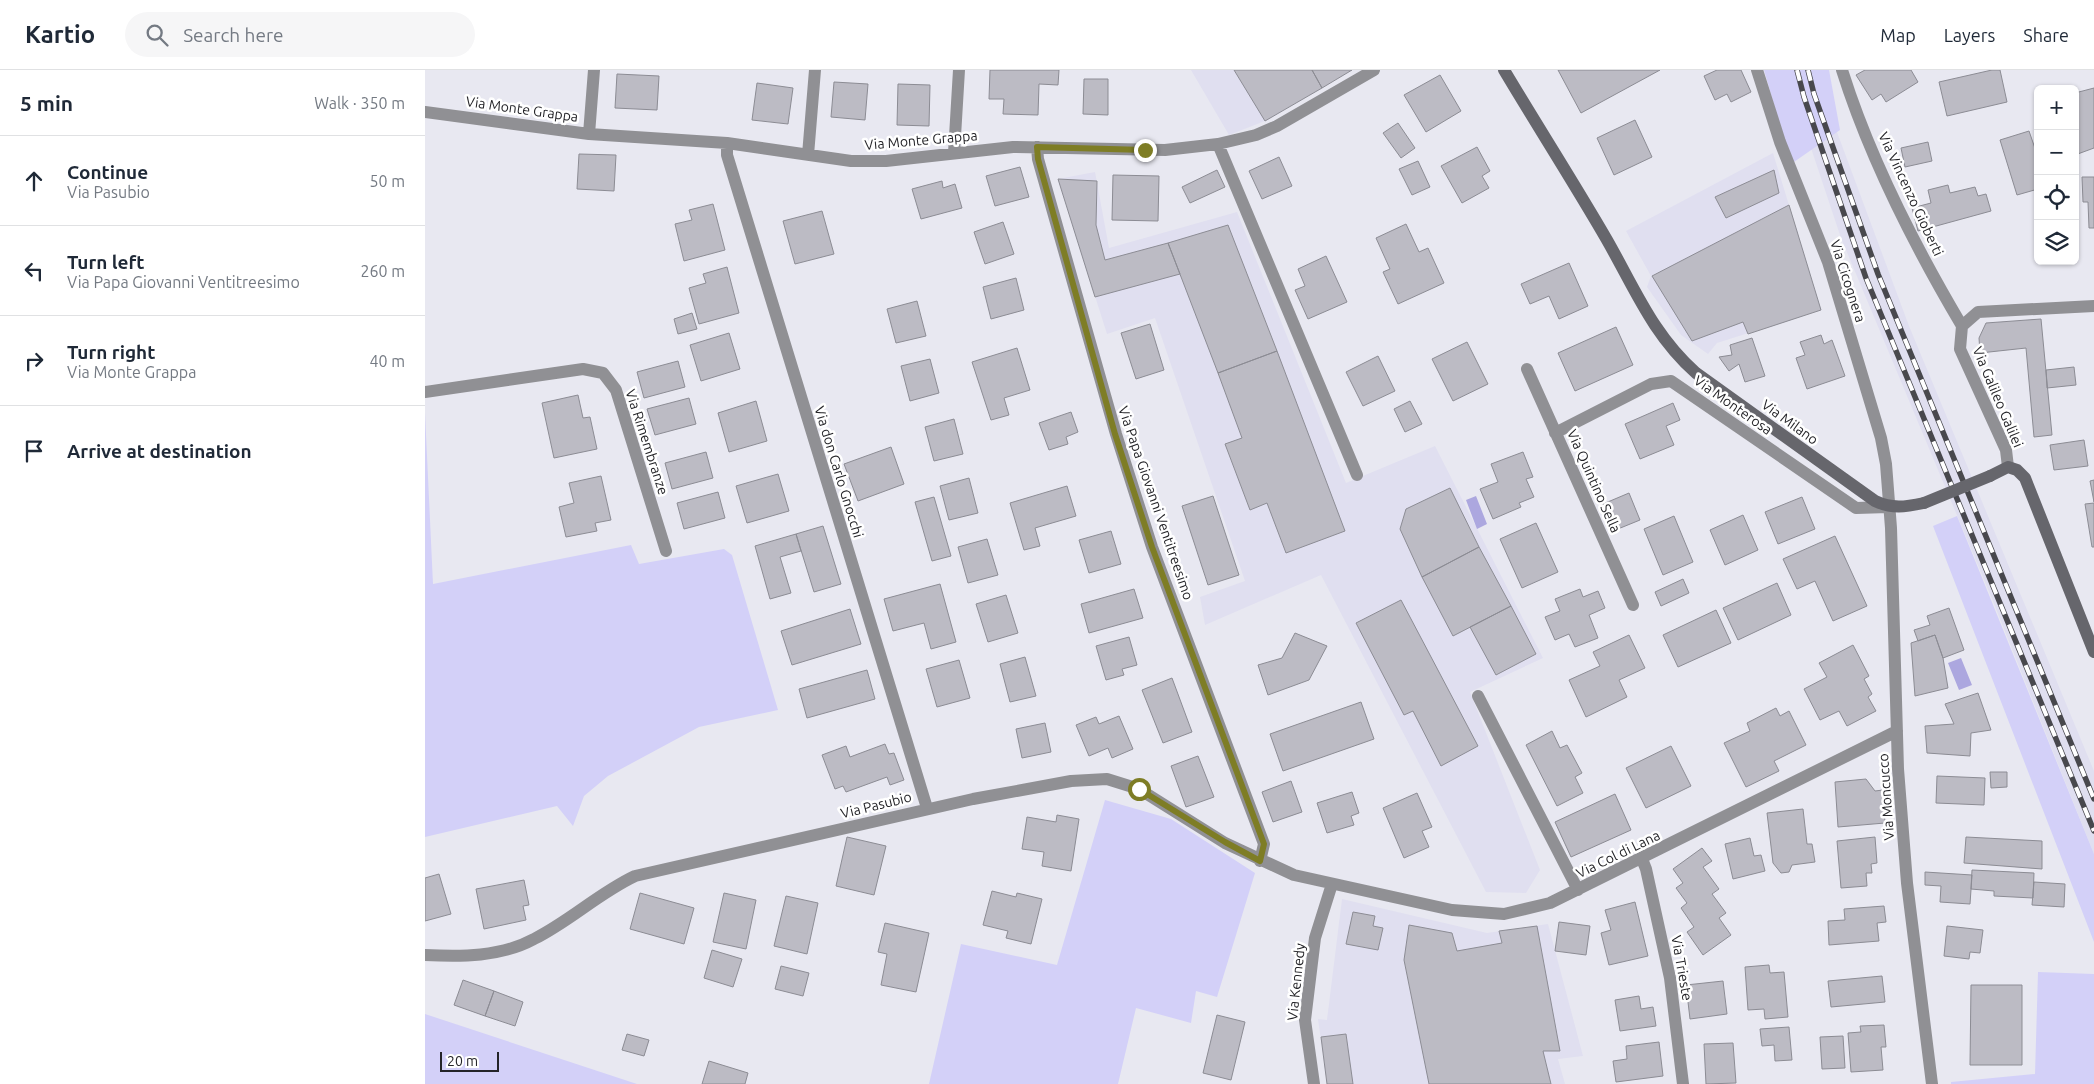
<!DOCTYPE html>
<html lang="en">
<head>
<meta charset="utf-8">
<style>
	:root { --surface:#fff; --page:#f6f6f7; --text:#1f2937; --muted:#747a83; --line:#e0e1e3 }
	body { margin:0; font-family:Ubuntu,sans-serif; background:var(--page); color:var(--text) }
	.controls { position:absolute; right:15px; top:15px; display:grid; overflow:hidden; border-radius:8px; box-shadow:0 1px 4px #0004 }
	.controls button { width:45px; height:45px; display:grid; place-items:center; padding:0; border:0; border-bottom:1px solid var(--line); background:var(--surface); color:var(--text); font:25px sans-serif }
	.scale { position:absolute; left:15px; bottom:12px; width:59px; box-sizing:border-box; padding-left:5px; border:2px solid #242428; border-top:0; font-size:14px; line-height:18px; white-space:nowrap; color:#242428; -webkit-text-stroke:4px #fff; paint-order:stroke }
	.stop { position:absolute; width:15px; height:15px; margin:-11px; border:4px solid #7e7d25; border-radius:50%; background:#fff }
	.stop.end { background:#7e7d25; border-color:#fff; box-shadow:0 1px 5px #0008 }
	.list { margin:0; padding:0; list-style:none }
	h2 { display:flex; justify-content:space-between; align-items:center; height:65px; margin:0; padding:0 20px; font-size:21px }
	h2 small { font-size:16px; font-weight:400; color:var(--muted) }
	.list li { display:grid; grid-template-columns:32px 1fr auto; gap:15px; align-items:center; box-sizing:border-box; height:90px; padding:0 20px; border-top:1px solid var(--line) }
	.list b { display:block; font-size:19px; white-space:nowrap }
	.list p { margin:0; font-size:16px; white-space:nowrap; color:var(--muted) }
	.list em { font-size:16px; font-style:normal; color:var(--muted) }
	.icon { flex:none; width:28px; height:28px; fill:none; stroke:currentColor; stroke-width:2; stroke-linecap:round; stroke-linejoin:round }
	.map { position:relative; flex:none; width:1669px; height:1014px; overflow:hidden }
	header { display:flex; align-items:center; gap:30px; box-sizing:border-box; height:70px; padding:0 25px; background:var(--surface); border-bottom:1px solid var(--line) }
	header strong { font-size:24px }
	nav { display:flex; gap:28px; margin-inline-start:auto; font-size:18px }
	.search { width:350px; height:45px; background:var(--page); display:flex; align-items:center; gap:12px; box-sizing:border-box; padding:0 18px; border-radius:28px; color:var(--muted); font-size:19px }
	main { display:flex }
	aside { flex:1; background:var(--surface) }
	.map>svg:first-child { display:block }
	.built { fill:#e0dff0 }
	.green { fill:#d3d0f8 }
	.water { fill:#aca7df }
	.building { fill:#bcbbc4; stroke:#8c8c94 }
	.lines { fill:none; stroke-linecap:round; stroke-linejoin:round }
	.street { stroke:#909094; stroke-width:12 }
	.secondary { stroke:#66666c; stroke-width:12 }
	.rail-casing { stroke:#48484d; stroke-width:5.5 }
	.rail { stroke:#fff; stroke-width:4; stroke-dasharray:11; stroke-linecap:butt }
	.secondary-bridge { stroke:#66666c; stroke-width:12 }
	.route { stroke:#7e7d25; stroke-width:6 }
	.labels { text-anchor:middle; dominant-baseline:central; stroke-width:5; stroke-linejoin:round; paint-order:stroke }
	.street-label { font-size:14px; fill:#242428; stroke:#fff }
</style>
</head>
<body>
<header>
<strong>Kartio</strong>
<div class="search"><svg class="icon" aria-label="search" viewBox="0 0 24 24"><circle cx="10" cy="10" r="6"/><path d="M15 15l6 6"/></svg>Search here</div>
<nav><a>Map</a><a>Layers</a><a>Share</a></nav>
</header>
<main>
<aside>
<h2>5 min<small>Walk · 350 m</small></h2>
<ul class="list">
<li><svg class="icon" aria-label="ahead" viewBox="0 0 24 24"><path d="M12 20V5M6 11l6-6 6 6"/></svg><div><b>Continue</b><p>Via Pasubio</p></div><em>50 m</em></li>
<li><svg class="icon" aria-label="left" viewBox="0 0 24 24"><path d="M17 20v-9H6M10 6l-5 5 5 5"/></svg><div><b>Turn left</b><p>Via Papa Giovanni Ventitreesimo</p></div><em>260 m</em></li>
<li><svg class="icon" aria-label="right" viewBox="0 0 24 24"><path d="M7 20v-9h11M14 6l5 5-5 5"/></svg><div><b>Turn right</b><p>Via Monte Grappa</p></div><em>40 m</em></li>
<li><svg class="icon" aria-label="arrive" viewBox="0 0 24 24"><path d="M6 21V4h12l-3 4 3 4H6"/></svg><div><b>Arrive at destination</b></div></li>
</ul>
</aside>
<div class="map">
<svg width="1669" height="1014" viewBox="0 0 1669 1014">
	<rect width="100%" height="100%" fill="#e8e8f1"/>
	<path class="built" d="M766,0H927L840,51L804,65Z
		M1409,54L1484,256L1669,701V784L1567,529L1416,168L1381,63Z
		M1348,83L1396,240L1292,273L1283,284L1256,265L1222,217L1226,206L1201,161Z
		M670,102L684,178L812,142L921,413L1010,376L1118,588L1045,622L1115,800L1101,823L1061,822L896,505L780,555L775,527L820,511L730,248L682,264L633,109Z
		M917,829L1062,863L1123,854L1158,986L1133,989L1140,1014H902L893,949L902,950Z"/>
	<path class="green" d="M1339,0H1404L1415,60L1366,94Z
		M0,343L8,514L206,475L214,494L299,479L307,485L353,640L274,657L183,706L159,726L148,756L132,736L0,767Z
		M1532,446L1669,784V872L1508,456Z
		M680,730L746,749L830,803L792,927L771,921L766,953L711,938L693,1014H504L536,874L632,895Z
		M1613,902L1669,904V1014H1526V1012L1610,1004Z
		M0,944L212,1014H0Z"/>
	<path class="water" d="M1051,426L1062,454L1052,459L1041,430Z
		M1536,588L1547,615L1534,620L1523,593Z"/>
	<path class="building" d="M565,0H634L633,15L614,14L613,45L578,44L579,29H564Z
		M809,0H887L897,18L840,51Z
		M887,0H927L897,18Z
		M1133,0H1235L1156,43Z
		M1292,0H1316L1326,22L1306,32L1302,24L1290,30L1279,6Z
		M1440,0H1486L1493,12L1461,32L1456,24L1447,30L1431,5Z
		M1567,0H1575L1582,32L1522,46L1514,12Z
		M192,4L234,6L232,40L190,38Z
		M1015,5L1036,41L1001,62L979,25Z
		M659,9H683V45L658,44Z
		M409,12L443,14L440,50L406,47Z
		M332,13L368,18L363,54L327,50Z
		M473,14L505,15L504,56L472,55Z
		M1669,18V78L1650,85V23Z
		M1210,50L1227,87L1189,105L1172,68Z
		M973,53L990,78L976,88L958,63Z
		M1604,61L1613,87V119L1592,125L1575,70Z
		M1503,72L1507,91L1480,97L1476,78Z
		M1052,77L1065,101L1057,106L1064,118L1037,133L1016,96Z
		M154,84L191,85L189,121L152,119Z
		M854,87L867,116L837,129L824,101Z
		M993,91L1005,117L987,125L974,99Z
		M595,97L604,127L570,136L561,106Z
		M792,100L800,117L765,133L757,117Z
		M1349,100L1354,123L1301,148L1290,127Z
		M688,105L734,106L733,151L687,150Z
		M1657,107H1669V158H1664L1663,132H1658Z
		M633,109L672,111L671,155L680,190L743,173L755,204L670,227Z
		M517,111L518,118L530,114L537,138L496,149L487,119Z
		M1523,115L1525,123L1550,117L1553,126L1561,124L1566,141L1493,161L1487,138L1506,133L1503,120Z
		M288,134L300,180L259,191L250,154L267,150L264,140Z
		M1364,135L1396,240L1323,264L1318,252L1267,271L1227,206Z
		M397,141L409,184L370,194L358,151Z
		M578,152L589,184L560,194L549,162Z
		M981,154L994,182L1003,178L1019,213L973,234L958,202L965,199L951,168Z
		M803,155L852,281L793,303L743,173Z
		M901,186L922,232L883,249L870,220L880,216L873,199Z
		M1144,193L1163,236L1134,249L1124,226L1105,234L1096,214Z
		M302,197L314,243L274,254L264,218L281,213L278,204Z
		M591,208L599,240L566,249L558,217Z
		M492,231L501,266L471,273L462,239Z
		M267,243L272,259L253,264L249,249Z
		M1616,249L1627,365L1609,367L1601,278L1555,283L1554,268L1561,253Z
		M725,254L739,300L711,309L696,263Z
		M1191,257L1208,295L1150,321L1133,283Z
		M304,263L315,299L276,311L265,275Z
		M1396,265L1399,274L1407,270L1420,306L1382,319L1371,288L1380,285L1375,272Z
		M1327,268L1340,306L1320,312L1314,294L1304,301L1294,287L1307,285L1305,275Z
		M1042,272L1063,314L1028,331L1007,289Z
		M592,278L605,320L579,328L584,345L566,350L547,292Z
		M852,281L920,461L861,483L842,433L825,440L800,374L817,368L793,303Z
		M953,286L970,321L938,336L921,302Z
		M505,289L514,323L485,331L476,296Z
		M253,291L260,317L219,328L212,302Z
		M1649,297L1651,315L1622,318L1621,300Z
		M153,325L158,348L165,347L172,379L129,388L117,333Z
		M264,328L271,354L230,365L222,339Z
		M331,331L342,371L304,382L293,343Z
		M985,331L997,354L980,362L969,339Z
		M1248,333L1255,350L1241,356L1249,375L1215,389L1200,354Z
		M646,342L653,362L641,367L643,374L624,380L614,353Z
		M529,349L538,384L509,391L500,357Z
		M1659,370L1663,396L1629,400L1625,375Z
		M466,377L479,414L433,431L419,394Z
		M281,382L288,408L247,419L240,393Z
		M1098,382L1108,407L1101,409L1109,427L1094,433L1096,437L1068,449L1055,419L1073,412L1066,394Z
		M353,404L364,441L322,453L311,416Z
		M176,406L186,450L170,453L172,461L141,467L134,437L149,433L144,413Z
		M544,408L553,443L524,450L515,416Z
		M1669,410V432L1665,411Z
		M642,416L651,446L610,458L615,476L599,480L585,433Z
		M1025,418L1054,477L997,507L975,459L981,439Z
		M293,422L300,448L259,459L252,433Z
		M1204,423L1215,450L1188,461L1178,434Z
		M788,426L814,505L783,515L757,436Z
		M509,427L526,486L507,491L490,432Z
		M1377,427L1390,459L1353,474L1340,442Z
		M1669,433V477H1667L1660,434Z
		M1318,445L1333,480L1300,495L1285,460Z
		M1249,446L1268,492L1238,505L1219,459Z
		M1111,453L1133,502L1097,518L1075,469Z
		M398,456L416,514L389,522L371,464Z
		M686,461L696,494L664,503L654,470Z
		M371,464L376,481L355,487L366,523L345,529L330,476Z
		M1410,466L1442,536L1408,551L1390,511L1372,519L1358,489Z
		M562,469L573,505L543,513L533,477Z
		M1054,477L1086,536L1028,566L997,507Z
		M1258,509L1264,523L1236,536L1230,522Z
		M1352,513L1366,545L1313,570L1298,538Z
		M515,514L531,572L506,579L499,553L468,561L459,529Z
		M709,519L718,548L664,563L656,534Z
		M1155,519L1158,527L1173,521L1180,538L1164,545L1173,568L1150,577L1144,564L1130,570L1120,547L1135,541L1130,529Z
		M581,525L593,563L563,572L551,534Z
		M976,530L1053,676L1016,696L988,641L979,645L931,553Z
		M1086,536L1111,584L1071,605L1045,557Z
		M1524,538L1539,580L1518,588L1510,565L1493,571L1489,560L1505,555L1502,546Z
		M425,539L436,574L367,595L356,561Z
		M1291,540L1306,573L1253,597L1238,565Z
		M870,563L902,576L884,610L843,625L833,595L857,588Z
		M1204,565L1220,598L1194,610L1202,627L1161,647L1144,610L1175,596L1168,582Z
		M1510,565L1518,588L1523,618L1490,626L1486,573Z
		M704,567L712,595L697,599L699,605L681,610L671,576Z
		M1428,575L1444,606L1439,609L1447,624L1443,627L1451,641L1422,656L1414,641L1395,650L1379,619L1402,607L1394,593Z
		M600,587L611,626L585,632L575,594Z
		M534,590L545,628L512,637L501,599Z
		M442,600L450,629L382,648L374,619Z
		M747,608L767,662L738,673L717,620Z
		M1553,623L1566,660L1546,663L1545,686L1502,683L1500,656L1529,654L1520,634Z
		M936,632L949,669L858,701L845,664Z
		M1351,638L1355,646L1364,641L1381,675L1349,691L1354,701L1321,717L1299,673L1325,661L1322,653Z
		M694,646L708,679L687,688L683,678L664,686L651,655L671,647L674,654Z
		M620,653L626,682L597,688L591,659Z
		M1127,661L1135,678L1142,675L1157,703L1150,707L1158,723L1132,736L1101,675Z
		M460,674L464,684L469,683L479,710L465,715L462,707L421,722L418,716L410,719L397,685L421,676L425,687Z
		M1246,676L1266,716L1221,738L1201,698Z
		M773,686L789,727L761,737L746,696Z
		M1565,702H1582V717L1566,718Z
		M1512,706L1560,708L1559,735L1511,733Z
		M1441,709L1450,721L1458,720L1460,753L1413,757L1410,712Z
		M866,711L877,742L848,752L837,722Z
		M927,722L934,743L926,746L929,755L902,763L892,733Z
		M992,723L1007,757L997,761L1004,777L979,788L958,738Z
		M1190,724L1206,760L1146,787L1130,752Z
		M1378,739L1382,774H1387L1390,792L1367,795L1364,802L1356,803L1348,793L1342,743Z
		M632,745L654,749L646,801L617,796L619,782L597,779L602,747L631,752Z
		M422,767L461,776L449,825L411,816Z
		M1450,767L1452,793L1446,794L1447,803H1441L1442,816L1416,818L1412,771Z
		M1541,767L1617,771V799L1539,793Z
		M1325,768L1329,786L1336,785L1340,801L1308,809L1300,774Z
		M1277,778L1287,791L1278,797L1294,819L1287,824L1301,843L1294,848L1306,865L1278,885L1262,862L1269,857L1256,838L1262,833L1251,818L1258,813L1248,799Z
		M1547,800L1609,803L1608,828L1569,826V821L1546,819Z
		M1500,802L1547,805L1545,834L1515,832L1516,816L1500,815Z
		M14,804L26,844L0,851V808Z
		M99,810L104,835L98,836L101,850L59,859L51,819Z
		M1609,812L1640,814L1639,837L1607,835Z
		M567,821L591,827L592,823L617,829L606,874L581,868L583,861L558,855Z
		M215,823L269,838L259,874L205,859Z
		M299,823L331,830L321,879L288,872Z
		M361,826L393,833L382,884L349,876Z
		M1210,832L1223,886L1184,895L1176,863L1186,860L1180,840Z
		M1459,836L1461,852L1452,853L1454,871L1404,875L1403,851L1420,850L1419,839Z
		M928,842L950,846L948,856L958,858L953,880L921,874Z
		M1134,852L1165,856L1161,885L1130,881Z
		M460,853L504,863L491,922L456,915L462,884L453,882Z
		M984,855L1027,863L1032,881L1077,873L1074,861L1112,856L1135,981H1118L1126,1014H1004L979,890Z
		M1522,856L1558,860L1555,883L1545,882L1544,889L1519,886Z
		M287,880L317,889L308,917L279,908Z
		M1344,895L1345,903L1359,902L1363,947L1340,949L1339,939L1323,940L1320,897Z
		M356,896L384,903L378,926L350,919Z
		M1457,906L1460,932L1406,937L1403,911Z
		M38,910L69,921L60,946L29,935Z
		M1298,911L1302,944L1265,949L1261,915Z
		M1546,915H1597V995H1545Z
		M69,921L98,932L90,956L60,946Z
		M1214,926L1216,939L1228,937L1231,956L1195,961L1190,930Z
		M792,945L820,952L806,1010L778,1003Z
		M1459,955L1461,977H1456L1458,1000L1426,1002L1423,963L1436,962L1435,956Z
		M1364,957L1367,990L1350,991L1349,975L1337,976L1335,959Z
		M202,964L224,970L219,986L197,980Z
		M921,964L928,1014H902L896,967Z
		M1418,966L1420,998L1397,999L1395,967Z
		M1234,972L1238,1006L1191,1012L1188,991L1202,989L1201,976Z
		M1308,973L1311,1013L1281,1014L1279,974Z
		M284,991L323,1003L320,1014H277Z"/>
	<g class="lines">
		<path class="street" d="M1332,0L1355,72L1403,192L1456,368L1461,394L1466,458L1473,699L1482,813L1507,1014
			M1417,0C1445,89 1489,175 1537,256
			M0,42L164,64L302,73L426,91H461L588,77L740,80L793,74L831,65L852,56L949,0
			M164,64L169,0
			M302,73V85L502,738
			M793,74L932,405
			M612,77L613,89L691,364L727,477L839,774L835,791
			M529,83L534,0
			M383,85L390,0
			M1102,299L1208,535
			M0,322L158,299L178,303L191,320L241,481
			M1130,363L1226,314L1246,311L1431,438L1463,437
			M1583,397L1581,380L1535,279L1537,256L1553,242L1669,236
			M1053,626L1153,820
			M1217,789L1221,799L1245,908L1258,1014
			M0,885C36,887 76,887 109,869C145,851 174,823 210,806L548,729L646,711L682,709L714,719L800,773L869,805L1027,840L1079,844L1125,833L1472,661
			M889,1014L880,950L890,868L907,814"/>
		<path class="secondary" d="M1079,0C1113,57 1149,113 1182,170C1210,219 1228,265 1271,303L1450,431C1467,439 1480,437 1499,433
			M1565,406L1583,397L1592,400L1600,408L1669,582"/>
		<defs>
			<path id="rail" d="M1372,0L1379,27L1441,208L1669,761
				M1383,0L1389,24L1453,204L1669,729"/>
		</defs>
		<use href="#rail" class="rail-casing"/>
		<use href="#rail" class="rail"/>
		<path class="secondary-bridge" d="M1499,433L1565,406"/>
	</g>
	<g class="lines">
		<path class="route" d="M714,719L800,772L835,791L839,774L727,477L690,364L613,89L612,77L720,80"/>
	</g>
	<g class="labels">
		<g class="street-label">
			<text transform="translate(97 39) rotate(8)">Via Monte Grappa</text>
			<text transform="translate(496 70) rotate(-5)">Via Monte Grappa</text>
			<text transform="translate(1486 124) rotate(65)">Via Vincenzo Gioberti</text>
			<text transform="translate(1423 211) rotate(72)">Via Cicognera</text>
			<text transform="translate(1573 327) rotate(67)">Via Galileo Galilei</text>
			<text transform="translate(1308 335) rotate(35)">Via Monterosa</text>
			<text transform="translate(1365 352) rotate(36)">Via Milano</text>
			<text transform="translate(222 372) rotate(72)">Via Rimembranze</text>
			<text transform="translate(414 402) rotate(73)">Via don Carlo Gnocchi</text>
			<text transform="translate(1169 411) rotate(66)">Via Quintino Sella</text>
			<text transform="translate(731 433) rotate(71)">Via Papa Giovanni Ventitreesimo</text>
			<text transform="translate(1461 727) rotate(-94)">Via Moncucco</text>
			<text transform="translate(451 735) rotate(-14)">Via Pasubio</text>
			<text transform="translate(1193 784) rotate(-26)">Via Col di Lana</text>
			<text transform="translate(1257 898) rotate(80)">Via Trieste</text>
			<text transform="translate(871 912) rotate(-84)">Via Kennedy</text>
		</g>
	</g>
</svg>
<div class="controls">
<button>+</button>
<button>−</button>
<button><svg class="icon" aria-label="locate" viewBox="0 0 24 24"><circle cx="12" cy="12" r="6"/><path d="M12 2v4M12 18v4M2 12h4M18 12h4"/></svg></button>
<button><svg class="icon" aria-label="layers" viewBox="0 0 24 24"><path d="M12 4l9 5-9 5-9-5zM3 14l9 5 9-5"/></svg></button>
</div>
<div class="scale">20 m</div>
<div class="stop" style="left:714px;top:719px"></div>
<div class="stop end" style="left:720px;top:80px"></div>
</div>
</main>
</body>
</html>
